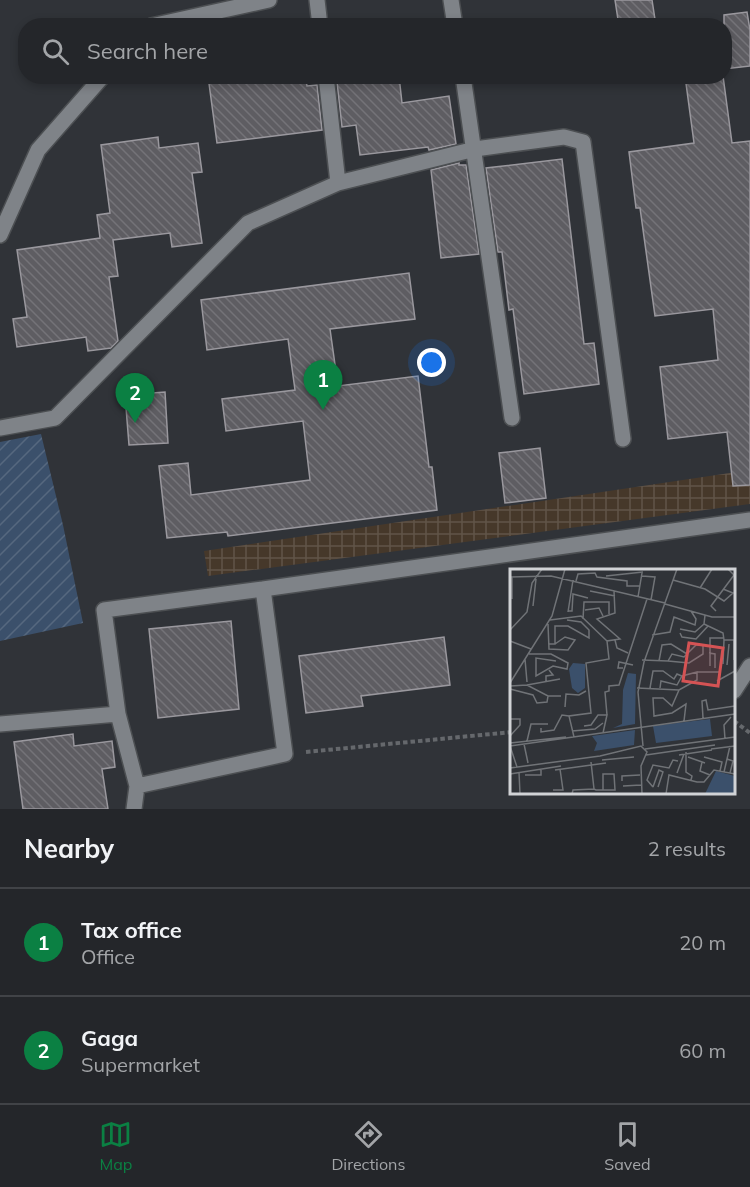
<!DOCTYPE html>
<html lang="en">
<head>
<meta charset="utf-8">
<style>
	:root { --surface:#24262a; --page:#303236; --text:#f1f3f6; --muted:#a3a5a8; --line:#414347; --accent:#0b8043 }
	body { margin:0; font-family:Mulish,sans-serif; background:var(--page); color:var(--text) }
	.you { position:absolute; left:432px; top:363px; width:21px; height:21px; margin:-15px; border:4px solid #fff; border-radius:50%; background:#1a73e8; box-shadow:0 0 0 9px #1a73e833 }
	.badge { display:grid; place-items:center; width:39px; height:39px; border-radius:50%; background:var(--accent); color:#fff; font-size:20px; font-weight:700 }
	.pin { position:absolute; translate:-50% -50px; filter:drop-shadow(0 2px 3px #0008) }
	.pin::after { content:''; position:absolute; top:32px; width:21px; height:18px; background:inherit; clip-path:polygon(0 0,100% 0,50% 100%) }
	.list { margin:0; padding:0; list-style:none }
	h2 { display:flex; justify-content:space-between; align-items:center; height:78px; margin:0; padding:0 24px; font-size:26px }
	h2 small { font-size:20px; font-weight:400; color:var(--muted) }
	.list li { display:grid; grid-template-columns:39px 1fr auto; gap:18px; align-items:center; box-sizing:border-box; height:108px; padding:0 24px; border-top:2px solid var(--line) }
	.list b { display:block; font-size:22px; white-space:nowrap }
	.list p { margin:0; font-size:20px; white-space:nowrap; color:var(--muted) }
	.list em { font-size:20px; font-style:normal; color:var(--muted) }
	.icon { flex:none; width:33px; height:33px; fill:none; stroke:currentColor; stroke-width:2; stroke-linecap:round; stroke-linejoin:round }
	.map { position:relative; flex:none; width:750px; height:809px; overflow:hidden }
	.search { position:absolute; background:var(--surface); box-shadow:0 3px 9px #0003; left:18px; right:18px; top:18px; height:66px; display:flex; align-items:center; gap:15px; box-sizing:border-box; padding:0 21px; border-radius:24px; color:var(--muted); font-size:22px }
	.sheet { height:294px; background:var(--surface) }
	nav { display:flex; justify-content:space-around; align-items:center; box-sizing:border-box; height:84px; border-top:2px solid var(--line); background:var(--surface); font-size:16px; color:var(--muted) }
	nav a { display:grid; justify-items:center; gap:3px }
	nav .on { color:var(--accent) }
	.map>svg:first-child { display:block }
	.industrial { fill:url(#industrial-grid) }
	.garden { fill:url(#garden-furrows) }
	.building { fill:url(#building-back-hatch); stroke:#9a989e; stroke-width:1.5 }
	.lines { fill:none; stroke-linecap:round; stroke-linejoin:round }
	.service-casing { stroke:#4c4f52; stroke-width:18 }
	.path { stroke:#65686c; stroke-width:4; stroke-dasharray:4.5 3; stroke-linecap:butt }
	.service { stroke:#7f8388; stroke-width:15 }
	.inset-road { fill:none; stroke:#707377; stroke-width:1.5 }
	.view { fill:#d55354; fill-opacity:0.15; stroke:#d55354; stroke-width:3 }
	.inset-edge { fill:none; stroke:#d1d3d6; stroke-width:3 }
</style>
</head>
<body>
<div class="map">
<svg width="750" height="809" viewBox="0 0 750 809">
	<defs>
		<pattern id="industrial-grid" width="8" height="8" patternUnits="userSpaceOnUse" patternTransform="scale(1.5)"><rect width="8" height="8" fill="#46382a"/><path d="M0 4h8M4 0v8" fill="none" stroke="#605448"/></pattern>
		<pattern id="garden-furrows" width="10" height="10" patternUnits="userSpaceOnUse" patternTransform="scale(1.5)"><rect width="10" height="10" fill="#3b506b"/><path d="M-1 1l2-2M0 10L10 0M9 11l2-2" fill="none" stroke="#56687f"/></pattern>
		<pattern id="building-back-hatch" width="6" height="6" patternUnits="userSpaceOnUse" patternTransform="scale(1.5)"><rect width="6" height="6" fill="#5e5d62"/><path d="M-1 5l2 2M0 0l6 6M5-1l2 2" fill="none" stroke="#747378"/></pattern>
	</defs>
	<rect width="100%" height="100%" fill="#303338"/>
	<path class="industrial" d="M750,470V504L208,576L204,551Z"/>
	<path class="garden" d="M41,434L63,525L83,623L0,641V442Z"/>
	<path class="building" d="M615,0H652L656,26H619Z
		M747,12L750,30V66L724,69V15Z
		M208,76H305L307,86L317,85L322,130L217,143Z
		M386,76H399L402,103L449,96L456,144L429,150L428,147L360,155L356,125L342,127L337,82Z
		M685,76H723L732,143L750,141V485L733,486L727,432L668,439L660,367L718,360L713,309L655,316L640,208H636L629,152L694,143Z
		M158,137L159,148L198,143L202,172L192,173L202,243L172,247L170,233L113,240L118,276L109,277L118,341L111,348L88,351L86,337L17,347L13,319L27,317L17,250L100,238L97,215L110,213L101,145Z
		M562,159L584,344L594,343L599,384L524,394L513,309L509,310L502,252H498L486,168Z
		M459,163V165H466L479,254L441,258L431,170Z
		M409,273L415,319L330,329L338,386L418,376L429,467H432L437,510L228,536L227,532L167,538L159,466L188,463L191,495L310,480L303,421L226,431L222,399L295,390L288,339L207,350L201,300Z
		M165,392L168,443L129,445L125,395Z
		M540,448L546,498L505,503L499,453Z
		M231,621L239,709L158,718L149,629Z
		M444,637L450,685L361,696L363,706L306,713L299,656Z
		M73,734L74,746L112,741L115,767L102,769L108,809H23L14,742Z"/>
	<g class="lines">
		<defs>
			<path id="service" d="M317,0L320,26
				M451,0L455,26
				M151,26L269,0
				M463,76L512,418
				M338,183L475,149L564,137L583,142L623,439
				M0,235L38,150L103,76
				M0,428L55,418L248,223L338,183L326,76
				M263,589L750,520
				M734,691L750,666
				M118,714L137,786
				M0,724L118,714L104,610L263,589L285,754L137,786L134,809"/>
		</defs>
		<use href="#service" class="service-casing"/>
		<path class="path" d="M734,721L750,733
			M306,752L512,732"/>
		<use href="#service" class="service"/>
	</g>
	<g transform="translate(510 569)">
		<rect width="225" height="225" fill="#303338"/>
		<path d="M118,104L126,105L125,155L103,159L112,155L113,121ZM200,150L202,167L146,174L143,157ZM125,161L124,176L84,182L87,174L82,167Z" fill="#3b506b"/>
		<path d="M63,94L75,95V119L68,124L62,119L59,100ZM206,202L225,207V225H195Z" fill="#3b506b"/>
		<path class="inset-road" d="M96,7L133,3M132,7L145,8L141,31M0,8L41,7L155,34M2,8V30M163,11L195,20L214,32L223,24L213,20M66,12L68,5L85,4L87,8L117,12V17H130M190,19L202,0M80,22L105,27M128,28L132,4M155,35L202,48H225M23,37L26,10M75,41L89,39L93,47M58,42H62L63,25L78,29M206,42L201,37L224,6L218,0M58,43L63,11M195,46L194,55L213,64L214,71H225M73,50L74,33H99V45M40,51L71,47L97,72M38,55L39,80L58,81L65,71L55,68L45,75M170,60L185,63L194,55M0,61L17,43L22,14L32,0M170,64L172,68L186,70L198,57M142,66L160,63L164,48L185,56L186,50L181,42M105,71L107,79L118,84M0,72L21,80M39,75H45V57H58L79,69V61L71,53L57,51M199,84L205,85V99M19,85H41L58,94L57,100L43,97L26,107V89L46,92M15,90L17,113M132,91L158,92L162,85L174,88L186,76H193V85L179,94L158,92M224,91V71M149,92L152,76L161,75L177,85M213,95L214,71M217,96L219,75M200,97V69H213M113,99H108L109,93L123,96M187,103H210M207,112L225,102M36,113V107L43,106L39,101M0,114L42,47L55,0M17,116L50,110M0,117L17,116L38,127H51M127,119L169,121L187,111V103L172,107L167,116L151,112L150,119M140,119L143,102H153L164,110L167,105L174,108M0,120L23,126L27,134L37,133L38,127M169,121L162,137L153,129H143L144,147L162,144L176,135L174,152M55,138L56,125L69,126L76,122M97,146L95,123L99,122V117L109,116L137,30M193,149L192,132L196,131L198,141L225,137M0,150H10V156L0,167M74,157L81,156L88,146H97L93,164M31,159V163L44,161L52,146L59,147M62,162L85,160L93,154M64,168L59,147L81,144L76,94L99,90L97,72L110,70L87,50L105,44L104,22M215,170L214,156L221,148M17,172L21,155H38M0,174L56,168M14,175L18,194M0,177L225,145M0,177L7,198M133,177L128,123L134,93L167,0M135,180L225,168M201,180L225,177M176,183V203L182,207L181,211M136,186L205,176M169,186L202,181M178,188L195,194M194,188L212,193L210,202M217,190L223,192L220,204M92,191L124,188M81,193L84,220M192,193L190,202L200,206M0,199L90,187L131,177L137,183L131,197L132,225M45,201L96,194M9,203L10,225M214,203L220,177M167,204L174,185M0,205L51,197M15,206H31V200M112,212V207L130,206M113,217L131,216M143,218L137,211L143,196L159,199L163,191L168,192M143,218L149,201L153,203L148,218M43,221H53L50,200M62,225L63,221L84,220L86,221H105L104,205H93V221M156,225L159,206L187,213H194L204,201L225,205"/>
		<path class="view" d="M179,74L213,79L208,117L173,112Z"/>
		<rect width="225" height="225" class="inset-edge"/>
	</g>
</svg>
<div class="you"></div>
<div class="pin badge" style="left:323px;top:410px">1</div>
<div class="pin badge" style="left:135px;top:423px">2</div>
<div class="search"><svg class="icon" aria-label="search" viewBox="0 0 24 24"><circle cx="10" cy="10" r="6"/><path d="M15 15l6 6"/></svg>Search here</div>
</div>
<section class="sheet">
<h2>Nearby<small>2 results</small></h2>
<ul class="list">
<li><span class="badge">1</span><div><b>Tax office</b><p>Office</p></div><em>20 m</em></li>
<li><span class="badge">2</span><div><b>Gaga</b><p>Supermarket</p></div><em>60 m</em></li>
</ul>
</section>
<nav>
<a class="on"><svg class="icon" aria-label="map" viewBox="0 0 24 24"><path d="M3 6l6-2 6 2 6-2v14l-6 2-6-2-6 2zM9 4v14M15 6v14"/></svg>Map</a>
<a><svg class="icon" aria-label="directions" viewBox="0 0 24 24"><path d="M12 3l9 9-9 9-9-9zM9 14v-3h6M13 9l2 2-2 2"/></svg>Directions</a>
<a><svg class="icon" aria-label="saved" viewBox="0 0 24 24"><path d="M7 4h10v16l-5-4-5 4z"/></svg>Saved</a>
</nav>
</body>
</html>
